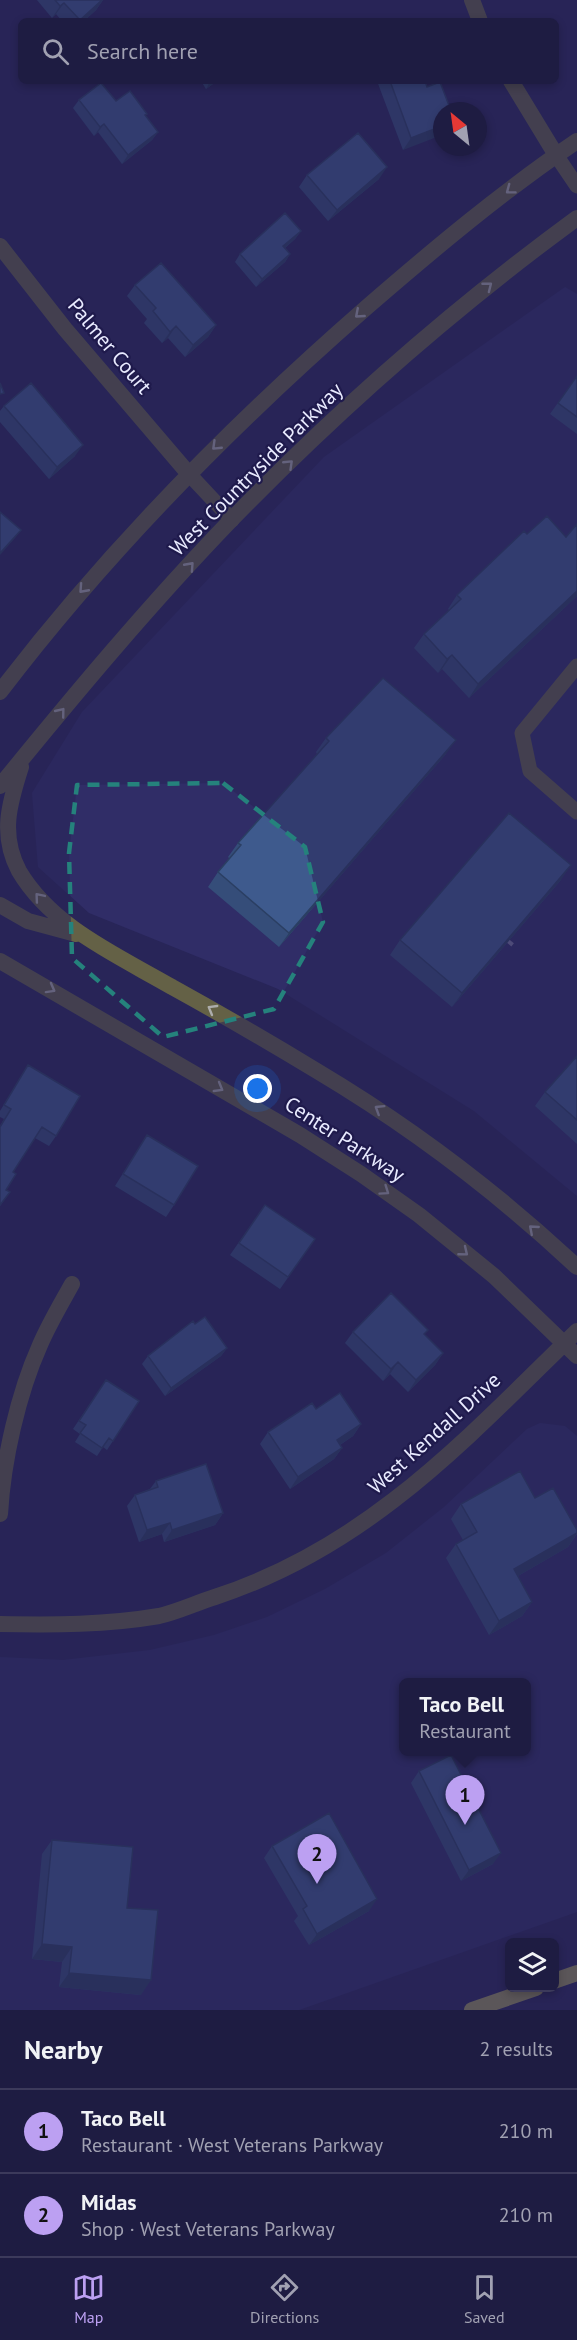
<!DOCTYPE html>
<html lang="en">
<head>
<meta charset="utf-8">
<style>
	:root { --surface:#1e1c42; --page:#262549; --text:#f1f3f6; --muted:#a1a1b2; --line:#3c3a5b; --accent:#bca0f2 }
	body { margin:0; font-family:"PT Sans",sans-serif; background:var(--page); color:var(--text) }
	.controls { position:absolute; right:18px; bottom:18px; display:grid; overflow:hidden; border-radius:9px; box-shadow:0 3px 9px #0003 }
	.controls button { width:54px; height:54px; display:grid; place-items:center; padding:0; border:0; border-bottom:2px solid var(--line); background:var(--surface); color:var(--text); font:30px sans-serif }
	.compass { position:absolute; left:433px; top:102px; width:54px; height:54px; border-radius:50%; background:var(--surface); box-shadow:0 3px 9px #0003; rotate:331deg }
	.you { position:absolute; left:258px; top:1089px; width:21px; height:21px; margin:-15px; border:4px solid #fff; border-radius:50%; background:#1a73e8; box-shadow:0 0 0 9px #1a73e833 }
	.badge { display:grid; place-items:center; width:39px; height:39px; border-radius:50%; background:var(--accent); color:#111; font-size:20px; font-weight:700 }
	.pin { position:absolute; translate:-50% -50px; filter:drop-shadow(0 2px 3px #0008) }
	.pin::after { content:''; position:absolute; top:32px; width:21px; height:18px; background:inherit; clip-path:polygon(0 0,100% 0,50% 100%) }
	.popup { position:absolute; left:399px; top:1678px; width:132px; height:78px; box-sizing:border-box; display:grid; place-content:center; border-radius:9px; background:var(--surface); filter:drop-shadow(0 2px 4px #0005); font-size:20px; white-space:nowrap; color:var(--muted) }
	.popup b { font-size:22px; color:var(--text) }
	.popup::after { content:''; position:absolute; left:50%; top:100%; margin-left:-12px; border:12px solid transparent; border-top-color:var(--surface) }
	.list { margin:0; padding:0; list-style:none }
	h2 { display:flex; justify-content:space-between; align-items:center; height:78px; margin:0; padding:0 24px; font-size:26px }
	h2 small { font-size:20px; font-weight:400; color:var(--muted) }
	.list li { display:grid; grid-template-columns:39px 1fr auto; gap:18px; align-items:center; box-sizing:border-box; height:84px; padding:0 24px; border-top:2px solid var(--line) }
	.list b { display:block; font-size:22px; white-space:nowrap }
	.list p { margin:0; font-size:20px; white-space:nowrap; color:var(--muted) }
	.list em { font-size:20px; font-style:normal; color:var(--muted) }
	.icon { flex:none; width:33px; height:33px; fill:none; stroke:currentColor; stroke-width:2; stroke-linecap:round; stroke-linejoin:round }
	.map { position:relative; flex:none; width:577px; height:2010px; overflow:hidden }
	.search { position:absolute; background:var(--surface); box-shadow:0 3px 9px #0003; left:18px; right:18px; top:18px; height:66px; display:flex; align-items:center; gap:15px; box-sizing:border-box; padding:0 21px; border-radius:9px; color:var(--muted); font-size:22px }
	.sheet { height:246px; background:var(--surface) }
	nav { display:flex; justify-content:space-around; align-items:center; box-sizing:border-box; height:84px; border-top:2px solid var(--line); background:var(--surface); font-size:16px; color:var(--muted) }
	nav a { display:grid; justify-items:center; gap:3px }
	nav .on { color:var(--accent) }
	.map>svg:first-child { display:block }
	.built { fill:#302d67; fill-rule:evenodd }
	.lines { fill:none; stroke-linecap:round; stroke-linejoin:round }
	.path { stroke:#7a799f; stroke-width:4; stroke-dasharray:6 3; stroke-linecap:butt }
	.service { stroke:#646146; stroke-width:15 }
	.minor { stroke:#646146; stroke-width:16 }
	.primary { stroke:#9a935c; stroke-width:16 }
	.wall { fill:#354d79 }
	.shaded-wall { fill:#2b3f63 }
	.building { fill:#3e5a8d; stroke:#2b3f63; stroke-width:1.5 }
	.oneway { stroke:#adadac }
	.marked { fill:none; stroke:#25827c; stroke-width:4.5; stroke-dasharray:12 8; stroke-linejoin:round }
	.labels { text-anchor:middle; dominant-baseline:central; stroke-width:4.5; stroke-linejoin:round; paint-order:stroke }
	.street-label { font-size:21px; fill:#e9ebff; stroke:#1f1a4c }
</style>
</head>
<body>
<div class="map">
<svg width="577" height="2010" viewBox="0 0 577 2010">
	<rect width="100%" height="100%" fill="#282558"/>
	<path class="built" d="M565,287L577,294V1196L474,1111L278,989L89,913L38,867L32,793L82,712L324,457Z
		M540,1423L565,1426L577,1436V1912L299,2010H0V1657L63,1660L150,1650L214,1635L267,1617L325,1589L386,1553L444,1507L527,1429ZM404,1682H526V1752H404Z"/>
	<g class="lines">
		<path class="path" d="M508,941L514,946"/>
		<path class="service" d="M556,155L577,186
			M188,473L232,520
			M577,666L522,733L530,771L577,812"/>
		<path class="minor" d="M472,0L480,21
			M511,81L556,155
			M0,246L65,329L188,473
			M0,692C108,550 233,424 367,307C434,249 503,191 577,141
			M21,767C9,804 0,835 19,871C52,927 117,955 172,987C221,1014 269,1042 317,1071C411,1127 497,1192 577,1267
			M0,786C74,695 150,604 232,519C338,410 454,308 577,218
			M0,905L28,921L76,934
			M0,961L300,1135L361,1174L419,1215L494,1276L577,1356
			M0,1514C3,1461 18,1394 40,1345C49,1324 61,1304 72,1284
			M0,1624C54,1625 106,1625 159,1616C177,1612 196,1603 215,1597C368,1547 465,1440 577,1331"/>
		<path class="primary" d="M554,1981L577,1973
			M472,2010L536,1988"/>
	</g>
	<path class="wall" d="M37,0H103L96,10L84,21H62L56,14L52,18Z
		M201,81H217L206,89Z
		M377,81H425L427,87L451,111L403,150Z
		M79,100L116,101L147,114L145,116L158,132L152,140L122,164L98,132L94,136L73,108Z
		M307,175L379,179L328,221L299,187Z
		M301,231L295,239L285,248L290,254L285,262L256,287L235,262L240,254Z
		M135,285L216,325L208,337L185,357L168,338L162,343L144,323L147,319L127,296Z
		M577,376V434L550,414Z
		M4,406L75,456L49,479L0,422V411Z
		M577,524V596L469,698L442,669L438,673L414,648L424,634L449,610L448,609L457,595L566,537Z
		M326,738L446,754L279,947L208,887L218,872L230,859L228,857L238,843L317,754L316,752Z
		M561,880L452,1007L390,955L400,940Z
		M577,1056V1144L535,1106L545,1092Z
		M28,1065L56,1136L49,1146L35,1138L13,1172L6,1190L10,1192L0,1206V1126L4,1119L0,1117V1111Z
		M147,1135L174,1205L166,1217L115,1186Z
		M265,1205L315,1239L280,1289L230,1255Z
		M353,1332L425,1335L443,1353L435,1365L408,1392L390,1374L383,1381L345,1343Z
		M227,1348L221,1356L165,1396L142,1364L148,1356Z
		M106,1380L139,1401L107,1450L103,1447L97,1456L75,1442L80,1434L73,1429Z
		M316,1409L361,1424L353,1436L340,1445L342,1448L334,1459L290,1489L260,1444L268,1432Z
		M156,1481L223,1513L215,1525L164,1542L162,1534L139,1542L127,1506L135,1495L150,1489Z
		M535,1498L577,1530V1534L568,1547L518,1576L532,1602L522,1616L489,1635L446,1558L456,1544L463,1540L451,1519L461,1504Z
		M419,1771L493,1864L461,1881L411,1783Z
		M52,1840L127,1908L141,1995L59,1987L62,1962L32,1959L42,1854Z
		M272,1846L369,1911L309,1945L294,1921L298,1916L264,1858Z"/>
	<path class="shaded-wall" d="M103,0L96,10L84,21H79Z
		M64,3L56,14L52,18L60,6Z
		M214,81H217L206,89L209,84Z
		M104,124L98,132L94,136L100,127Z
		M442,126V135L403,150L411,138Z
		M158,132L152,140L122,164L128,155Z
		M387,167L379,179L328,221L337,210Z
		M301,231L295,239L278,254L283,246Z
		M290,254L285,262L256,287L262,279Z
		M216,325L208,337L185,357L193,345Z
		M176,326L168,338L162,343L170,332Z
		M83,445L75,456L49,479L57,467Z
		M21,530L15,538L0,555V553Z
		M577,591V596L469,698L478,684Z
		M452,655L442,669L438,673L447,659Z
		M456,740L446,754L279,947L289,933Z
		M571,865L561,880L452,1007L462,993Z
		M227,1348L221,1356L165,1396L171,1388Z
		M443,1353L435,1365L408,1392L416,1380Z
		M398,1362L390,1374L383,1381L391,1369Z
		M361,1424L353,1436L329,1452L337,1440Z
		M342,1448L334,1459L290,1489L298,1477Z
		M223,1513L215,1525L164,1542L172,1530Z
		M170,1523L162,1534L139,1542L147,1530Z
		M577,1533L568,1547L504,1584L514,1569Z
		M532,1602L522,1616L489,1635L499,1621Z
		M501,1853L493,1864L461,1881L469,1870Z
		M377,1899L369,1911L309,1945L317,1934Z
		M42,1944L72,1947L62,1962L32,1959Z
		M69,1973L151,1980L141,1995L59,1987Z"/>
	<path class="building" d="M55,0H102L80,20L64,3L60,6Z
		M207,81H214L209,84Z
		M390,81H425L427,87L440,82L451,111H442V126L411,138Z
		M101,83L116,101L130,91L147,114L145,115L158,132L128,155L104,124L100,127L79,100Z
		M358,133L387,167L337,210L307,175Z
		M285,213L301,231L283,246L290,254L262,279L240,254Z
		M161,263L216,325L193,345L176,326L170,332L153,311L156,308L135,285Z
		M577,376V417L558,403Z
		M0,383L4,393L0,394Z
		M31,383L83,445L57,467L4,406Z
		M0,512L21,530L0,553Z
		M547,516L566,537L577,524V591L478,684L452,655L447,659L424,634L461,599L457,595L503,551L524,531L527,534Z
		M383,678L456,740L289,933L218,872L241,845L238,843L329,741L326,738Z
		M509,813L571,865L462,993L400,940Z
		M577,1056V1120L545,1092Z
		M28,1065L80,1096L56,1136L42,1127L13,1172L16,1174L6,1190L10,1192L0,1205V1127L11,1109L4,1105Z
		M147,1135L198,1166L174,1205L123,1174Z
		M265,1205L315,1239L288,1277L239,1243Z
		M391,1293L428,1330L424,1334L443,1353L416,1380L398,1362L391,1369L353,1332Z
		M205,1317L227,1348L171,1388L148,1356L193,1321L195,1324Z
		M106,1380L139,1401L113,1441L109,1438L102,1448L80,1433L86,1425L79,1421Z
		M340,1393L361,1424L337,1440L342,1448L298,1477L268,1432L312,1403L316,1409Z
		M206,1464L223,1513L172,1530L170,1523L147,1530L135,1495L158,1487L156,1481Z
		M520,1471L535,1498L553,1488L577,1530V1533L514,1569L532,1602L499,1621L456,1544L477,1532L461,1504Z
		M451,1755L501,1853L469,1870L419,1771Z
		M329,1813L377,1899L317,1934L303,1909L307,1906L272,1846Z
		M52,1840L133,1847L127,1908L158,1910L151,1980L69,1973L72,1947L42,1944Z"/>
	<defs><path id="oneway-chevron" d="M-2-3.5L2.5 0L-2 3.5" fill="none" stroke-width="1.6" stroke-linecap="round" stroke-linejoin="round" transform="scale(1.5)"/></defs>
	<g class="oneway">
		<use href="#oneway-chevron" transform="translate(510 190) rotate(143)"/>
		<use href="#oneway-chevron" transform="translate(488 286) rotate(-38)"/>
		<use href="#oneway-chevron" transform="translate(359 314) rotate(139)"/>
		<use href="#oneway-chevron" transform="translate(216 446) rotate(136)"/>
		<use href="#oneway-chevron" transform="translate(289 464) rotate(-44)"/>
		<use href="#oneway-chevron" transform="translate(190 566) rotate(-48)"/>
		<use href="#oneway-chevron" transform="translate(83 589) rotate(132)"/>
		<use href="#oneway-chevron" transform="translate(61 712) rotate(-51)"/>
		<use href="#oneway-chevron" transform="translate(39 897) rotate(-130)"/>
		<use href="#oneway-chevron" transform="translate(51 989) rotate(29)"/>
		<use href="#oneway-chevron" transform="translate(212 1009) rotate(-150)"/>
		<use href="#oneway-chevron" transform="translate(219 1088) rotate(30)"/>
		<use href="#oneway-chevron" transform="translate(379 1109) rotate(-148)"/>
		<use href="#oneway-chevron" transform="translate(385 1191) rotate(35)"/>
		<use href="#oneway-chevron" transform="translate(533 1229) rotate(-139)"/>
		<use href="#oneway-chevron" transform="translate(464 1252) rotate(39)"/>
	</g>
	<path d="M0 0H577V2010H0ZM223,783L305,847L323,922L274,1009L163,1037L72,958L69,853L77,785Z" fill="#282558" fill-opacity=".55" fill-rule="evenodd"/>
	<path class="marked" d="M223,783L305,847L323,922L274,1009L163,1037L72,958L69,853L77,785Z"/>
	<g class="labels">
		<g class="street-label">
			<text transform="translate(110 346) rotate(50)">Palmer Court</text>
			<text transform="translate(256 469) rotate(-45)">West Countryside Parkway</text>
			<text transform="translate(345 1139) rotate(33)">Center Parkway</text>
			<text transform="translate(434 1433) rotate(-42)">West Kendall Drive</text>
		</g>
	</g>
</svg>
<div class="controls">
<button><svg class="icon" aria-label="layers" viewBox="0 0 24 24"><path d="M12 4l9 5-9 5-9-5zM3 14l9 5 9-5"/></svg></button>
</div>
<svg class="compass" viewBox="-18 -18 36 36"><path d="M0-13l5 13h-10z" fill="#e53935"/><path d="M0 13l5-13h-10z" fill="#a1a1b2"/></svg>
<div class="you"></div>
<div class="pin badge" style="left:465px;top:1825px">1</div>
<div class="popup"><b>Taco Bell</b>Restaurant</div>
<div class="pin badge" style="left:317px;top:1884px">2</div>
<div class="search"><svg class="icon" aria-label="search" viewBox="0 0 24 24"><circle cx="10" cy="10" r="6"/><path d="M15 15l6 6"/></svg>Search here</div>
</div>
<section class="sheet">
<h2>Nearby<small>2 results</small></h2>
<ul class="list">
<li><span class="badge">1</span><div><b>Taco Bell</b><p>Restaurant · West Veterans Parkway</p></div><em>210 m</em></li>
<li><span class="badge">2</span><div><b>Midas</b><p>Shop · West Veterans Parkway</p></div><em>210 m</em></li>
</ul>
</section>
<nav>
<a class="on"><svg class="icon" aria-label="map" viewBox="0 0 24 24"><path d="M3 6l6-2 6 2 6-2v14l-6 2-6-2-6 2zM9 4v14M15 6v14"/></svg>Map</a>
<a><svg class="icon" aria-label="directions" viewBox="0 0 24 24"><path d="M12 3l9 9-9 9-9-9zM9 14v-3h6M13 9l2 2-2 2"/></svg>Directions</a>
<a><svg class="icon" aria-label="saved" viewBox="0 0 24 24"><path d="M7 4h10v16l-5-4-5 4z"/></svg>Saved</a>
</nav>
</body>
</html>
